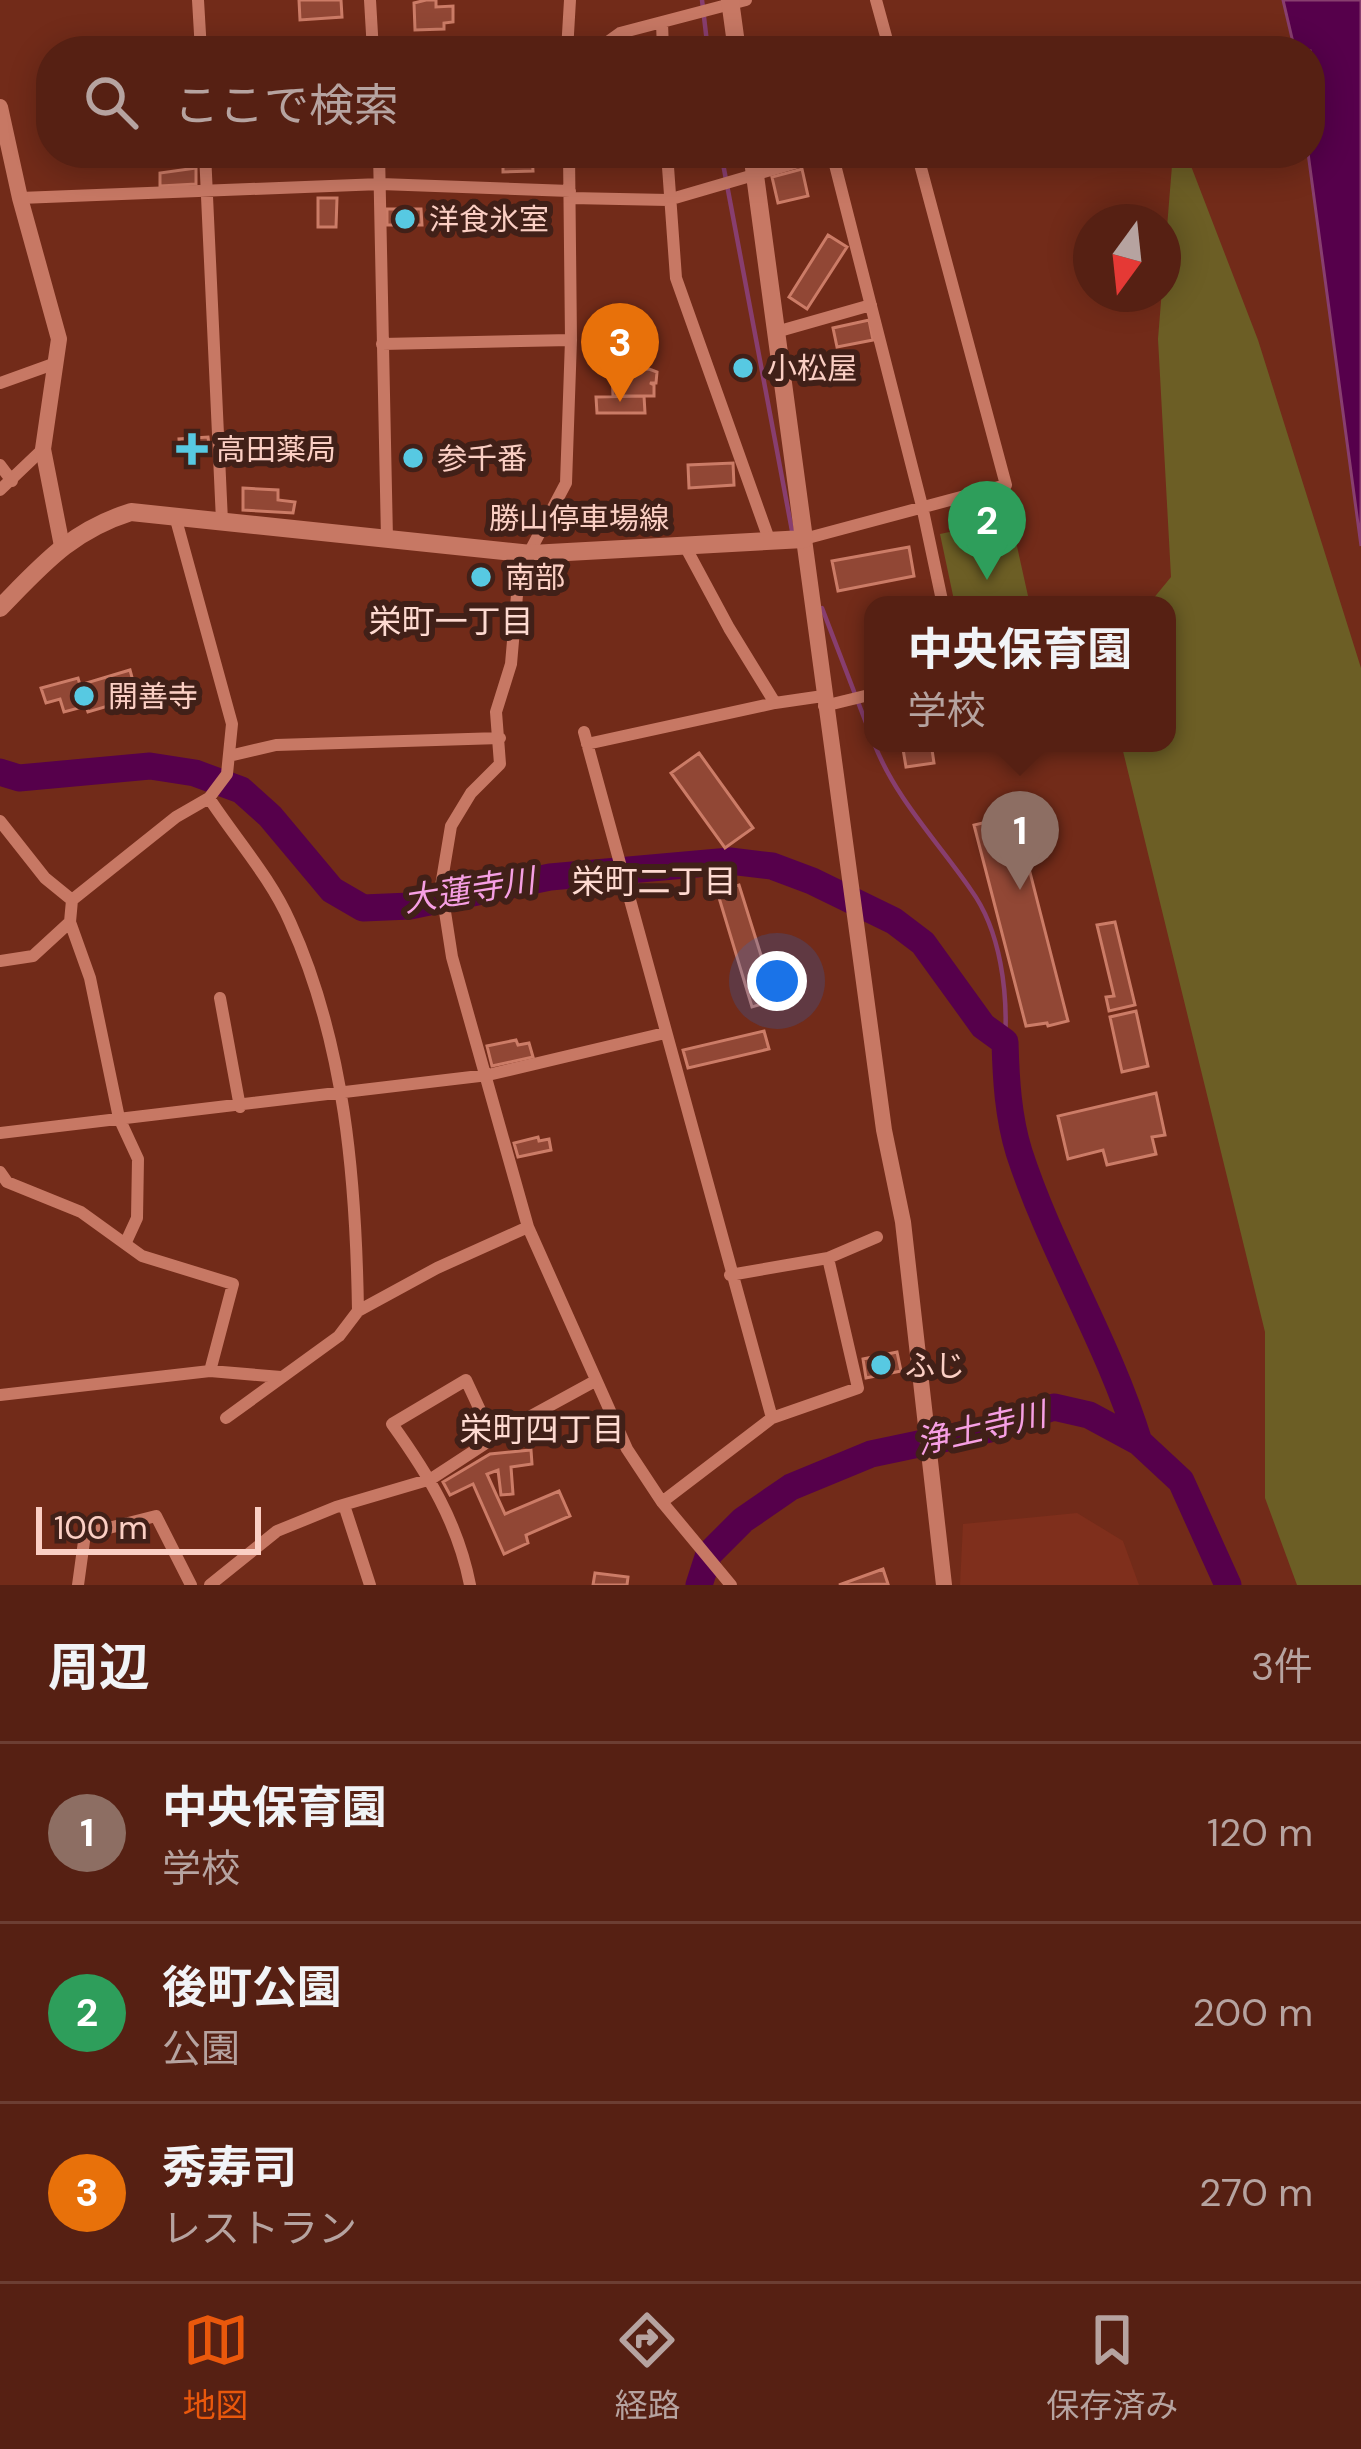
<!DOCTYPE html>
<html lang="ja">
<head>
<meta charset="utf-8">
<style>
	:root { --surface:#562013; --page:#5c281c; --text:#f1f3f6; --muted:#b6a3a0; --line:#6c3e33; --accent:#ea580c }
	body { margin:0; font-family:"DM Sans","Noto Sans JP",sans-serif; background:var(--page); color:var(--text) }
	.compass { position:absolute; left:1073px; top:204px; width:108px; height:108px; border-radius:50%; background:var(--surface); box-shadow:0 6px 30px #0003; rotate:195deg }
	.scale { position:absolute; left:36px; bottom:30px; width:225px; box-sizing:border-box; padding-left:12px; border:6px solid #fbcfc4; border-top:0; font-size:33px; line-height:42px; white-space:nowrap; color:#fbcfc4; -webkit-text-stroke:9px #412018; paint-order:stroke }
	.you { position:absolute; left:777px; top:981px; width:42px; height:42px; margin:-30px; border:9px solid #fff; border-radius:50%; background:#1a73e8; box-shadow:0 0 0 18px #1a73e833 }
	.badge { display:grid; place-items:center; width:78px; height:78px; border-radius:50%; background:var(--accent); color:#fff; font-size:39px; font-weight:700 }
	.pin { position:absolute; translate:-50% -99px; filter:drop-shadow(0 3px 6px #0008) }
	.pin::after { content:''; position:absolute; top:63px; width:42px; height:36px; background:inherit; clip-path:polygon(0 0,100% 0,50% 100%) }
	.popup { position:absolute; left:864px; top:596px; width:312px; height:156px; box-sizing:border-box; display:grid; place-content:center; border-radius:24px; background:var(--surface); filter:drop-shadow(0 3px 9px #0005); font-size:39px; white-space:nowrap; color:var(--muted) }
	.popup b { font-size:45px; color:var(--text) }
	.popup::after { content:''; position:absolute; left:50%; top:100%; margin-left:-24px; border:24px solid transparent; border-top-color:var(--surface) }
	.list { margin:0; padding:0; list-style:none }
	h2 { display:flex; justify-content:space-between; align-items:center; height:156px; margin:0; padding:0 48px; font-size:51px }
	h2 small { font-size:39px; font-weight:400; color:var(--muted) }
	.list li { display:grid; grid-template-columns:78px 1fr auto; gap:36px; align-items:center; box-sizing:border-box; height:180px; padding:0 48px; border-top:3px solid var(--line) }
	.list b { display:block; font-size:45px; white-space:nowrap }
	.list p { margin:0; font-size:39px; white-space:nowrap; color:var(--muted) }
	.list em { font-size:39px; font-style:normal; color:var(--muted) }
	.icon { flex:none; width:66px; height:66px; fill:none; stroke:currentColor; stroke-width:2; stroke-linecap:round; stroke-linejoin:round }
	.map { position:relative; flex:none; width:1361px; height:1585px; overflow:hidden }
	.search { position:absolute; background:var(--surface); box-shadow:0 6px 30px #0003; left:36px; right:36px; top:36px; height:132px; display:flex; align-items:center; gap:30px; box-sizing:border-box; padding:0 42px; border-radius:48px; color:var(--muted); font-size:45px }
	.sheet { height:696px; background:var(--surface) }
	nav { display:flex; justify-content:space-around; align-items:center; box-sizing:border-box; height:168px; border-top:3px solid var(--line); background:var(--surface); font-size:33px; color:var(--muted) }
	nav a { display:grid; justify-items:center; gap:6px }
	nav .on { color:var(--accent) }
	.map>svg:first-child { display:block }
	.built { fill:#7f2f1c }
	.green { fill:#6c5e25 }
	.water { fill:#56004b; stroke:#883e6f; stroke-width:3 }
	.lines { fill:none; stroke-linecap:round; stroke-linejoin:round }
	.stream { stroke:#883e6f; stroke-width:4.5 }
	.river { stroke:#56004b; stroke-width:27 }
	.building { fill:#914735; stroke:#cc7c67; stroke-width:3 }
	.minor { stroke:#c77864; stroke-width:12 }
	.tertiary { stroke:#c77864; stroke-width:16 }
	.secondary { stroke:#c77864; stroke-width:18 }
	.poi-dot { fill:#57c9e2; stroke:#412018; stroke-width:4.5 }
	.labels { text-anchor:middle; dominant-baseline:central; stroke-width:12; stroke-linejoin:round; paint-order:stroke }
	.poi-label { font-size:30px; fill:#fbcfc4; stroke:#412018; text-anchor:start }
	.street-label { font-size:30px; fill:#fbcfc4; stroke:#412018 }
	.neighbourhood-label { font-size:33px; fill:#fedad1; stroke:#412018 }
	.water-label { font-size:33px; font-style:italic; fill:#f69fe3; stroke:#412018 }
</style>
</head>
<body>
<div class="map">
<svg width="1361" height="1585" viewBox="0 0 1361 1585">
	<rect width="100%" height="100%" fill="#722b19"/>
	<path class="built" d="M1077,1513L1123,1541L1139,1585H960L963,1524Z"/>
	<path class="green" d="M1173,153H1186L1258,340L1361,668V1585H1297L1265,1498V1332L1121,743H1167V605H1148L1171,577L1158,339Z
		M1011,519L1030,605H955L940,534Z"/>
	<path class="water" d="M1283,0H1361V546L1308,153L1310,51H1295Z"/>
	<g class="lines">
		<path class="stream" d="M702,0L708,51
			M721,153L793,536
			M822,608L873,741
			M874,743C895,798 938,842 971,890C1001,931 1008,993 1005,1042"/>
		<path class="river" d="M0,772L19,778L150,766L195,773L241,790L270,816L332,890L363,908L410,906L550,877L730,861L772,866L812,881L894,921L923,943L983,1026L1005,1042C1006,1079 1008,1116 1019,1152C1051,1251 1108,1341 1139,1442
			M699,1585L709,1554L743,1520L791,1487L871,1454L990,1429L1054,1407L1089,1415L1139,1442L1181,1481L1228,1585"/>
	</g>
	<path class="building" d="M299,0H341L342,17L300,20Z
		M426,0H436V7L453,6V22L444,23V29L415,30L414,3Z
		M503,153H532L533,171L503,172Z
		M196,168V184L160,186V173Z
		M802,169L808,196L778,203L772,177Z
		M318,198H337L336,227H318Z
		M387,209H421L422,225H387Z
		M828,235L847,247L807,309L789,297Z
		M869,320L873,340L837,347L833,328Z
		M649,369L657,372L656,383H650L654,385V396H613L612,370Z
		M644,396L645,413H597L596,397Z
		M208,437L210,453L180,455L179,439Z
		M733,463L734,485L689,488L688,465Z
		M243,488L278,490V500L295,502L293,513L243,510Z
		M909,547L914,576L838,591L832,561Z
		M130,670L133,681L120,685L125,701L88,712L86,706L64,712L60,699L46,703L41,688L78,678L80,685Z
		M902,743H931L934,763L906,767Z
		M699,753L753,828L725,848L671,773Z
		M999,819L1009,849L1023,845L1068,1021L1048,1026L1047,1023L1026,1026L974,825Z
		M739,885L775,1000L752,1007L717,891Z
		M1115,922L1135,1005L1109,1011L1106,997L1114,996L1097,925Z
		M1136,1011L1148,1066L1122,1072L1110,1017Z
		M764,1031L769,1049L688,1068L683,1050Z
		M516,1040L518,1045L529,1043L533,1057L492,1066L487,1046Z
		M1156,1093L1165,1135L1152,1137L1156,1154L1107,1165L1103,1150L1068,1159L1058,1116Z
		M538,1137L539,1141L549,1139L551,1150L518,1157L514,1143Z
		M897,1352L901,1371L866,1378L863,1359Z
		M531,1450L532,1464L511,1467L513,1494L501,1495L498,1470L487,1474L505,1514L559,1491L570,1516L526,1535L528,1543L504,1554L473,1484L450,1495L443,1482L490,1454Z
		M883,1569L888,1584L839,1585Z
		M595,1573L628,1577L627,1585H593Z"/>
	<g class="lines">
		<path class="minor" d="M198,0L201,51
			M370,0L373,51
			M876,0L890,51
			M662,22L663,51
			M567,51L570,0
			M595,51L620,33L746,0
			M205,153L222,521
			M379,153L387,539
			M569,153L571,340L566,483L519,572L511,664L496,712L500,764L471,793L451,826L441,886L452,957L528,1227L627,1449L662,1502L731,1585
			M667,153L676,278L770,542
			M832,153L922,506L943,605
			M20,198L381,184L570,191
			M571,198L668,200L829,153
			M776,332L871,305
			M382,344L571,340
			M0,383L56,363
			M0,465L12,481
			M0,490L43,449
			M804,539L1006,485L917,153
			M775,703L823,696
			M824,706L873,694
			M584,732L772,1418L662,1502
			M587,744L775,703L729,628L686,548
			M229,756L276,745L500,738
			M209,798C235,838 271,878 290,922C345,1043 356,1180 358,1311
			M0,821L45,878L72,900
			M0,961L33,956L70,922
			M220,998L240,1107
			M0,1133L488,1075L665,1033
			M0,1172L7,1182L81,1212L142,1256L233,1284L210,1371
			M126,1242L137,1218L138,1159L119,1118L90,978L70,922L72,900L176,817L209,798L227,774L232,724L175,516
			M730,1275L828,1258L877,1237
			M0,1395L210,1371L281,1377
			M226,1418L339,1336L358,1311L437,1268L528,1227
			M772,1418L858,1388L828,1258
			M344,1505L370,1585
			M78,1585L85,1534L156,1516L191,1585
			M210,1585L277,1531L336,1507L431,1479L509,1428L595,1381
			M470,1585C458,1523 428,1474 392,1424L466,1380L493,1438"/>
		<path class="tertiary" d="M0,107L20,198L59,339L43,449L62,546
			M804,539L884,1130L903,1222L944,1585"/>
		<path class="secondary" d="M730,0L737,51
			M0,608C43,564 71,531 131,512L531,554L804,539L752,153"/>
	</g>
	<g class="poi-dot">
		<circle cx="405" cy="219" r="12"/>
		<circle cx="743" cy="368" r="12"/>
		<path d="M186 431h12v12h12v12h-12v12h-12v-12h-12v-12h12z"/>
		<circle cx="413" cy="458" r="12"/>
		<circle cx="481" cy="577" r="12"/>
		<circle cx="84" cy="696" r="12"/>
		<circle cx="881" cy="1365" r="12"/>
	</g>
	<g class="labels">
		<g class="poi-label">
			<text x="429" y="219">洋食氷室</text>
			<text x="767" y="368">小松屋</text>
			<text x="216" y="449">高田薬局</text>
			<text x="437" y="458">参千番</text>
			<text x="505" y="577">南部</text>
			<text x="108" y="696">開善寺</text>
			<text x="905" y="1365">ふじ</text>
		</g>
		<g class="street-label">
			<text x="579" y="518">勝山停車場線</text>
		</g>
		<g class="neighbourhood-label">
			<text x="451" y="621">栄町一丁目</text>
			<text x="654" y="881">栄町二丁目</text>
			<text x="542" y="1429">栄町四丁目</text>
		</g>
		<g class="water-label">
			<text transform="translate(469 890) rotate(-9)">大蓮寺川</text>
			<text transform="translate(981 1428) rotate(-13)">浄土寺川</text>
		</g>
	</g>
</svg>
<svg class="compass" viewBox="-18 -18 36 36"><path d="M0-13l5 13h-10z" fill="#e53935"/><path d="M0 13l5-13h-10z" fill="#b6a3a0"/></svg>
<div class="scale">100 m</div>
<div class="you"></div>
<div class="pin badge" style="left:1020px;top:890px;background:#8d6e63">1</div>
<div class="popup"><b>中央保育園</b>学校</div>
<div class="pin badge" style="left:987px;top:580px;background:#2e9e5b">2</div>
<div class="pin badge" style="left:620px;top:402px;background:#e8710a">3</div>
<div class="search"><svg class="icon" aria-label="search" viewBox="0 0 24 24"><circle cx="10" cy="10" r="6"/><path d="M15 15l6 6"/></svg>ここで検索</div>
</div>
<section class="sheet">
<h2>周辺<small>3件</small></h2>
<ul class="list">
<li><span class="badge" style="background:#8d6e63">1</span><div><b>中央保育園</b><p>学校</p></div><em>120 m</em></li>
<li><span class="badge" style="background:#2e9e5b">2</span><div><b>後町公園</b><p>公園</p></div><em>200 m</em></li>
<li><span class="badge" style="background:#e8710a">3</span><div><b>秀寿司</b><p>レストラン</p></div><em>270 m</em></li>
</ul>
</section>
<nav>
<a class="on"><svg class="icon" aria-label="map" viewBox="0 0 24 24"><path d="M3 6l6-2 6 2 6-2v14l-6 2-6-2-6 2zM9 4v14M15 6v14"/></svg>地図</a>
<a><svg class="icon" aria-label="directions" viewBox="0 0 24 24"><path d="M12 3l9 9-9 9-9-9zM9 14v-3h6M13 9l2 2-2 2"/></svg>経路</a>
<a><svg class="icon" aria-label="saved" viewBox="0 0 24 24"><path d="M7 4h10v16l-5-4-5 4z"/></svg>保存済み</a>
</nav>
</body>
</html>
